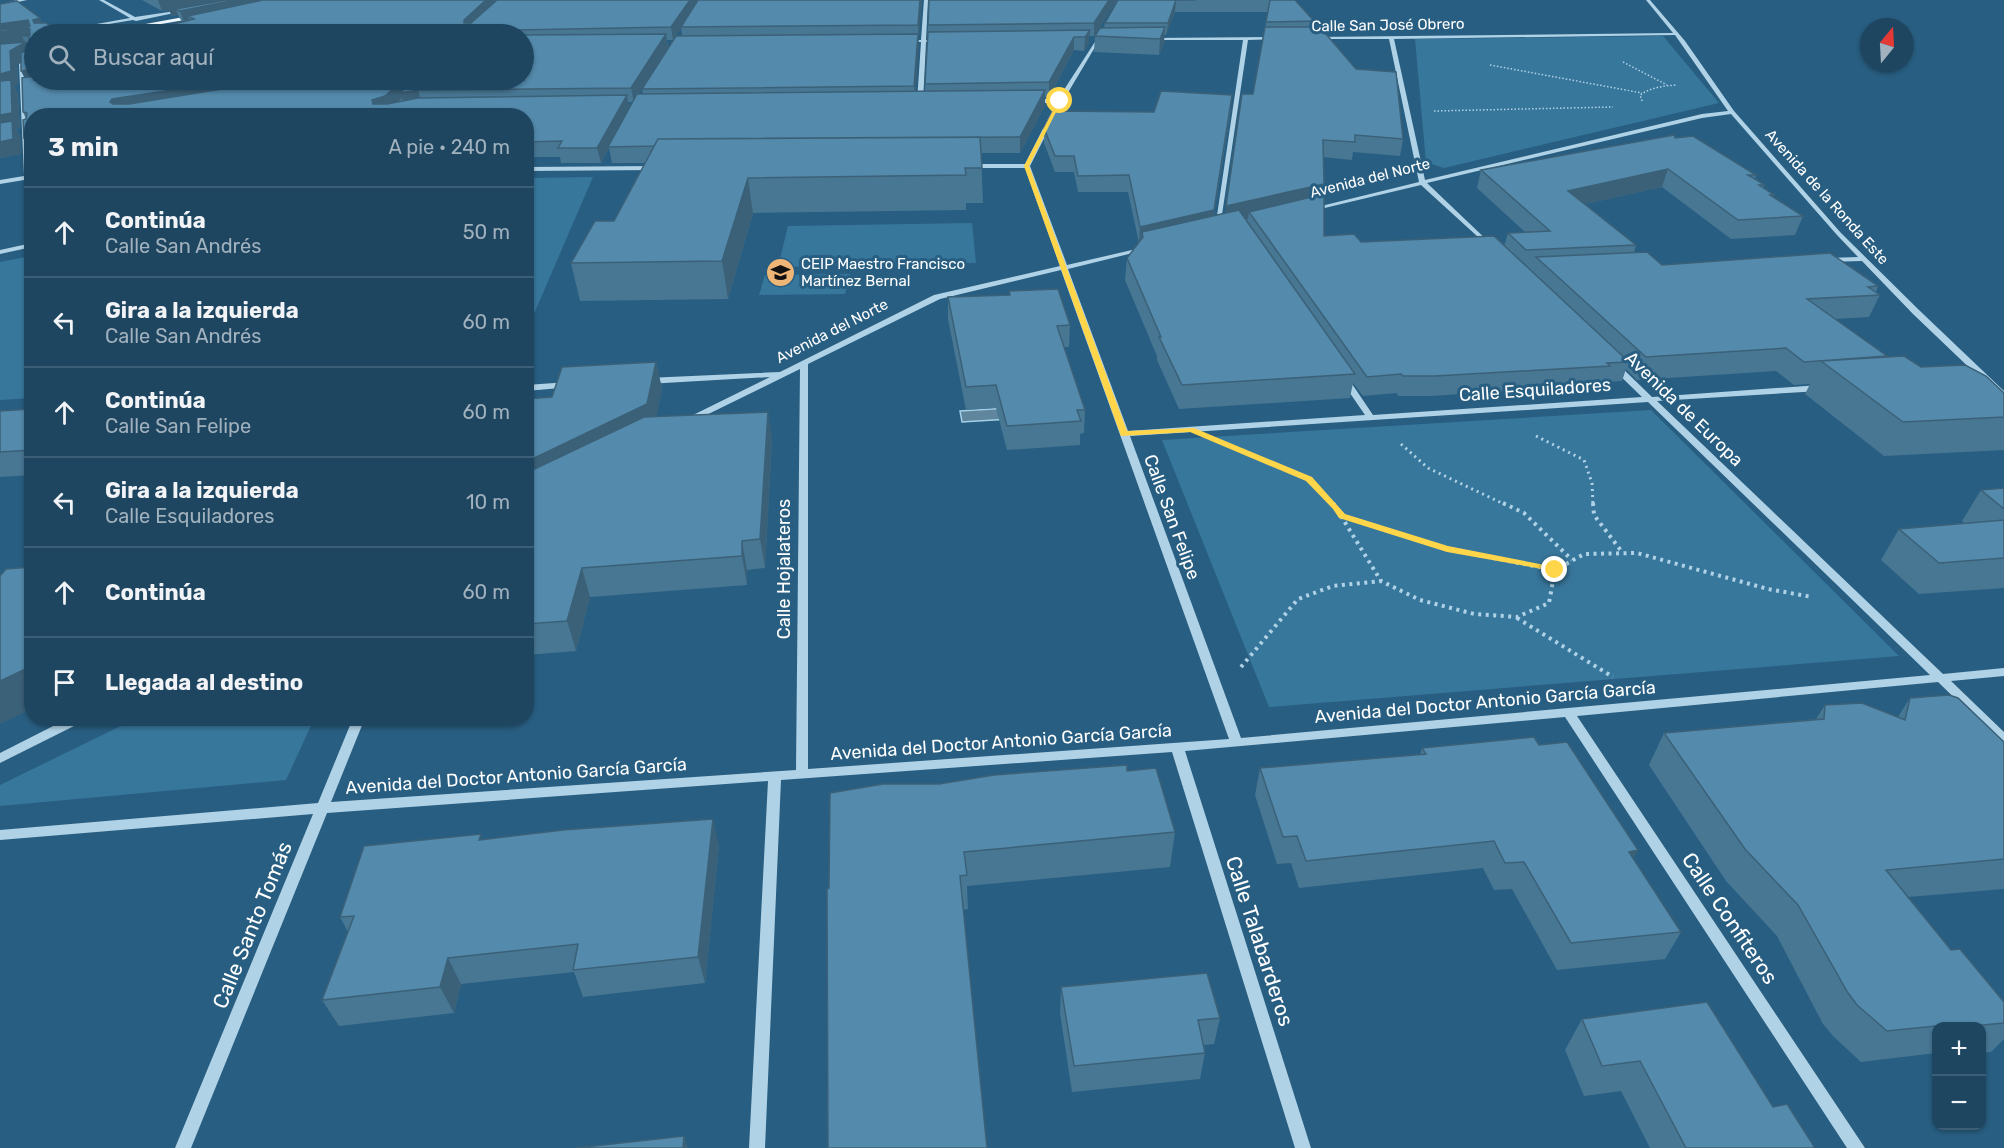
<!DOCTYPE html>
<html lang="es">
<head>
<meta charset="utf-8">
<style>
	:root { --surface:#1e4661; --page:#264d67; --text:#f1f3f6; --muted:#a1b1bd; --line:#3c5e76 }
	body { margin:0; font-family:Rubik,sans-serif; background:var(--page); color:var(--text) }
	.controls { position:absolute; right:18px; bottom:18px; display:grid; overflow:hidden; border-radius:12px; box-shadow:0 2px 4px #0004 }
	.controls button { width:54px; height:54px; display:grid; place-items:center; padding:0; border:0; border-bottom:2px solid var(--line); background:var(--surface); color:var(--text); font:30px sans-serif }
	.compass { position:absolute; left:1860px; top:18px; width:54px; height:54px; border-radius:50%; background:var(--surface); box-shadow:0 2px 4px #0004; rotate:18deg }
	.stop { position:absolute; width:18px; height:18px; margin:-14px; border:4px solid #ffd54a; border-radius:50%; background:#fff }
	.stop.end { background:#ffd54a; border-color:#fff; box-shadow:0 2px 6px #0008 }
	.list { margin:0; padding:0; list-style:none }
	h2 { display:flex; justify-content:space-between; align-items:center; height:78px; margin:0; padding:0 24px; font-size:26px }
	h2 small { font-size:20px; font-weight:400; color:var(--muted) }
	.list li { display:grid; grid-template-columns:39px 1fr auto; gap:18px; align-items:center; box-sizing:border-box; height:90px; padding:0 24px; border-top:2px solid var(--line) }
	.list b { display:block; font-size:22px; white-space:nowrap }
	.list p { margin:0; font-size:20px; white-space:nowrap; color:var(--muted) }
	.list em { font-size:20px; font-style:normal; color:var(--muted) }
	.icon { flex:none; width:33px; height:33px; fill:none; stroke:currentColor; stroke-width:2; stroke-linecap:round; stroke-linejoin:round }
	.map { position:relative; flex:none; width:2004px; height:1148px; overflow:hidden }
	.search { position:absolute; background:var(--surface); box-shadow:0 2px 4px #0004; left:24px; top:24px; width:510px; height:66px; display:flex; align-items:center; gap:15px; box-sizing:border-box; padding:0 21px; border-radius:33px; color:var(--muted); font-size:22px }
	.panel { position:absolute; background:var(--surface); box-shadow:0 2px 4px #0004; left:24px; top:108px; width:510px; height:618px; border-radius:24px }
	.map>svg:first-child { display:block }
	.green { fill:#38779c }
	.water { fill:#5f869d; stroke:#a4cfe6; stroke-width:1.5 }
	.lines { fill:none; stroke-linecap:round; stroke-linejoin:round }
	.path-far2 { stroke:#b0d2e6; stroke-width:1.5; stroke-dasharray:1.5 2; stroke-linecap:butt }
	.path-far1 { stroke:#b0d2e6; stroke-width:3; stroke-dasharray:2 4; stroke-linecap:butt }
	.path { stroke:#b0d2e6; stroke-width:4; stroke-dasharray:3 4.5; stroke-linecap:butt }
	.minor { fill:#b0d2e6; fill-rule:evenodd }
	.major { fill:#f1f8fd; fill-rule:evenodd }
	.wall { fill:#487794; fill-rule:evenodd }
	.shaded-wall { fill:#3b6178 }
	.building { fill:#548aac; stroke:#3b6178; stroke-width:1.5 }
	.route { fill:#ffd54a }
	.labels { text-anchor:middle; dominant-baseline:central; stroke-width:6; stroke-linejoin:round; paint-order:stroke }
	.far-street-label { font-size:15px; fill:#fff; stroke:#285e81 }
	.far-poi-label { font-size:15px; fill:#fff; stroke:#285e81; text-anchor:start }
	.street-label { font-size:18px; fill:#fff; stroke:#285e81 }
	.near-street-label { font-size:21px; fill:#fff; stroke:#285e81 }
</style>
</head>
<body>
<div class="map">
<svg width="2004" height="1148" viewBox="0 0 2004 1148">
	<rect width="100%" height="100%" fill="#285e81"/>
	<path class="green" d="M1663,36L1719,103L1444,168L1426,162L1415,39Z
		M593,177L527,330V178Z
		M972,223L976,263L778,267L788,226Z
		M31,256V398L0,400V262Z
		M850,274L845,294L759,295L765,275Z
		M1651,410L1899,656L1269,707L1162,440Z
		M135,719V718L314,719L286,780L0,806V785Z"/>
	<path class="water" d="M1008,408L1010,419L962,422L960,411Z"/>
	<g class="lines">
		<path class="path-far2" d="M1623,62L1667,85
			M1490,65L1642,93
			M1642,101L1640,95C1652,87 1663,86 1677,85
			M1434,111L1613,107"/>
		<path class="path-far1" d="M1536,436L1584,460L1592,483L1593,505
			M1401,444L1428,468L1506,505
			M1253,455L1309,479L1335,505"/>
		<path class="path" d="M1333,503L1381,581L1420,600L1474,614L1517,617L1549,603L1555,570L1584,554L1637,553L1768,589L1812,597
			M1503,503L1524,513L1572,560
			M1593,503L1594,515L1622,552
			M1342,516L1447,549L1555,570
			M1517,618L1613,677
			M1241,667L1298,599L1333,586L1381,581"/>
		<path class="minor" d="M18,0H27L0,6V4Z
			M99,0H104L135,17L182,10L184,11L136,21L133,20L49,34H41L130,18Z
			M924,0H928L926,40L942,41L926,42L923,102L920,104L917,102L921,42L903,41L921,40Z
			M1646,0H1650L1685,41L1734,111L1841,233L1919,310L2004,391V399L2001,398L1913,314L1862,261L1825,262V258H1828L1858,257L1837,235L1731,114L1702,118L1427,183L1491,244V246L1489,247L1421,185L1312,211L1309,209L1419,182L1389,39H1316L1314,37L1673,33ZM1675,35L1728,111L1702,114L1425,180L1394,39Z
			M1102,31L1104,32L1063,101L1030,166L1067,265L1145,247L1149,249L1068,269L1128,431L1365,415L1341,380L1345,377L1348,378L1373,415L1642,397L1612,368V364H1618L1652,397L1820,385L1824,388L1820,391L1657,401L1943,674L2004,668V676L1951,681L2004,732V744L2000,742L1938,682L1577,716L1865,1148H1847L1565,717L1185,751L1311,1148H1295L1172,752L781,780L765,1148H749L768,781L327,813L191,1148H175L313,814L0,840V830L318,803L353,718H365L331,802L796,770L800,369L688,424L685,423V419L770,377L647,384L643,381L647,378L780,372L934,295L1060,266L1025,168H968L965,166L968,164H1025L1056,103H1031L1028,101L1031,99H1058ZM1061,270L1229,739L808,769V364L940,299ZM1648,402L1930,675L1241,738L1130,436Z
			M1276,37L1278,39L1248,40L1220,228L1215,229L1243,40H1151L1149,39L1151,38Z
			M34,57V61L25,65L30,175H32V211L29,209L24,180L0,184V180L24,176L19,64Z
			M526,167L655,166L658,168L655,170L526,171Z
			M32,243V247L0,254V250Z
			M569,382L572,383V387L526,391V385Z
			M69,718H86L84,721L0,763V753Z"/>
		<path class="major" d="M200,14L202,17L103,34H91Z"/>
	</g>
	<path class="wall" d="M142,0H922L918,38L915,91H925L928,25L1117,0L1094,36H1089V43L1084,51L1074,50L1049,97H1045V105L1020,153H981L983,203H966V210L753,213L728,299L580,301L571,263L614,221L645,163H612L609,148L601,163H561L560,157H526V116H32L31,153L26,119L23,112L25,78L21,71V62L17,64L18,85L14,86L18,94L20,128L16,129L20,136L21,154L0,158L17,1L40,18L34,80H524V34H133L182,22L178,15L172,16L169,10L162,11ZM681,27L682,36L642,89L643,94H639L668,47L667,40H673ZM628,102H632L629,108Z
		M1118,0H1295L1314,21L1313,27L1403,139L1400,156L1353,152L1352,160L1323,157L1324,184L1322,195L1324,236L1361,242L1504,246L1508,233L1525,232L1477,188L1481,170L1675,138L1756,175L1755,179L1765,185L1763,188L1774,195L1773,197L1803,216L1795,235L1731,239L1662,187L1585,204L1636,245L1634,253L1662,265L1878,286L1876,292L1880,295L1869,317L1834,319L1887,357L2004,393V450L1884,456L1805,394L1810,384L1794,385L1776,371L1637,380L1626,369L1622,381L1604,382L1603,385L1430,396H1398L1397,393L1363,396L1353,383L1350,398L1179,409L1157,360V356L1125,280L1127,258L1139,243L1128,192H1078L1074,172H1055L1044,143V128L1154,112L1231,109L1214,215L1225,213L1253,94L1268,12H1175L1166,35H1164V43L1159,55L1094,52L1095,36L1104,27L1105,23Z
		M1009,291L1070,325L1069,347H1064L1085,410L1084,433L1080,434V445L1007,450L996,408L966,410L948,319V297L1009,295Z
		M656,362L662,389L656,417L772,439L765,568L747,570V585L590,597L576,651L526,655V399L552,397Z
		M32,409V475L0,477V411Z
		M2004,488V588L1919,594L1881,560L1899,529L1964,523L1962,521L1981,490Z
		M1910,698L2004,742V889L1908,897L1951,950L2004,1002V1039L1991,1052L1982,1053V1026H1936V1053L1861,1062L1833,1036L1823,1024L1777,936L1726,881L1649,765L1664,733L1816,719L1825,705L1898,717Z
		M1539,745L1633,859L1681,932L1665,959L1557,970L1512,889L1494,890L1483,868L1299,888L1291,863L1277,864L1255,795L1260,768L1420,755L1422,748Z
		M1127,771L1175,832L1170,867L967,886L968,909L963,910L829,888L939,784Z
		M483,839L719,846L705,983L583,997L574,972L461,984L454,1013L339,1026L322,1000L348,932L340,917Z
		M1061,987L1220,1018L1214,1044L1204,1045L1205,1053L1200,1079L1072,1092L1060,1013Z
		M1582,1019L1773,1107L1815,1148H1650L1621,1091L1584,1096L1565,1050Z"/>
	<path class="shaded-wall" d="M158,0H296L194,19L188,16L190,23L185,24L180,11L176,9L178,15L172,16L169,10L162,11Z
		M486,0H502L467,34L464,20Z
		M690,0H699L673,40L671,27Z
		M920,0H922L919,38L918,25Z
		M1109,0H1117L1094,36V23Z
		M1176,0L1175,12L1166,35L1168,23Z
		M40,18L46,31L34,23L33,20Z
		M28,20L30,29L28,27L34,40L29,36H22L25,42L0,47V24Z
		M1165,27L1164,43L1159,55L1160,39Z
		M1090,30L1089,43L1084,51L1085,37Z
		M666,34L668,47L634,102L631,88Z
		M918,34L919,45L915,99L914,86Z
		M1074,37V50L1049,97V82Z
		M26,42L32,55L17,64L18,85L14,86L18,94L20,128L16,129L20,136L21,154L0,158V74L10,51Z
		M34,69V80L28,84L21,71Z
		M237,80H326L117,116L110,102L112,99Z
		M403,80H421L418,90L422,104L405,107L402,98L390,110L376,115L372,100Z
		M1045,90V105L1020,153V137Z
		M627,95L629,109L608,147L609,148L601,163L597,148Z
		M1232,95L1212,227L1143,237L1142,232L1141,244H1139L1140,227Z
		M32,136L31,153L24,138Z
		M1668,169L1662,187L1563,209L1568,191Z
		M748,178L753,213L728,299L722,261Z
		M1324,184L1321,202L1249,212L1248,219L1224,225L1226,206Z
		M656,362L662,389L653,432L526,494V462Z
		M768,412L772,439L765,568L760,539Z
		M742,541L747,570V585L742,556Z
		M582,568L590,597L576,651L567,621Z
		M32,666V709L0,724V681Z
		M713,819L719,846L705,983L698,957Z
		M1638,850L1624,877L1629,852Z
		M448,958L461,984L454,1013L440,987Z
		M684,1136L688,1148H683Z"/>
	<path class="building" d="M226,0H235L180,11L176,9Z
		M263,0H486L464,20V23H471L497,0H690L671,27L519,30L521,34H133L194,19L188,16Z
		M698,0H920L918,25L681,27Z
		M929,0H1109L1094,23L928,25Z
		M1118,0H1196H1176L1168,23H1105Z
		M1270,0H1295L1314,21L1266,22Z
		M17,1L40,18L33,20L34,23H46L61,34H34V69L21,71V53L30,48L29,36H22L30,35V29L28,27L0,32V30L30,26L28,20L0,24V4Z
		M1165,27L1160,39L1095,36L1100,28Z
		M1265,27H1320L1356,69L1396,72L1403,139L1355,135V142L1323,140L1324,184L1226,206L1242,94H1253Z
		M1090,30L1085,37H1074L1049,82L925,84L928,32Z
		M666,34L631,88L418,90L400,93L414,80H524V35Z
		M918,34L914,86L642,89L676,36Z
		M26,42L10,51L11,71L0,74V44Z
		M34,76V80H237L112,99L110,102L113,104H129L277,80H403L385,96L372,100L373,104H387L418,98L627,95L597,148H558L562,141L526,142V116H32V136L24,138L23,120L26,119L27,113L23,112L22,78Z
		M11,80L12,113L0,115V81Z
		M1045,90L1020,137L658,139L654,146L608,147L637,94Z
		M1161,91L1232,95L1214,210L1140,227L1129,175L1078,176L1074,156H1055L1044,128L1053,111L1154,112Z
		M12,121L13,139L0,142V123Z
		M1674,135L1675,138L1693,136L1756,175H1748L1765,185H1759L1774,195H1770L1803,216L1738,220L1668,169L1568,191L1636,245L1526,250L1508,233L1550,231L1481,170Z
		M980,137L982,168H965L966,175L748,178L722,261L571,263L595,221H614L658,139Z
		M1324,194V236L1354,234L1361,242L1494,236L1629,362L1607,363L1610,366L1435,376H1403L1401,374L1367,377L1249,212Z
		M1239,210L1355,374L1182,385L1159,337H1161L1127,258L1143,237L1142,232Z
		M1647,252L1662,265L1830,253L1878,286L1868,287L1880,295L1807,299L1887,356L1804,362L1786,348L1646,357L1536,257Z
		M1058,289L1070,325L1057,326L1085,410H1077L1081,421L1007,426L996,385L966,387L948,297L1010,295L1009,291Z
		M1904,356L1921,367L1965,365L1986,376L2004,393V417L1903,422L1821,361Z
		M656,362L647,404L526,462V399L552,397L562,367Z
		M32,409V450L0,452V411Z
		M768,412L760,539L742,541V556L582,568L567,621L526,624V473L644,417Z
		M2004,488V509L1981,490Z
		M2004,520V558L1939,563L1899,529Z
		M32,567V666L0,681V576L6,569Z
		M1949,695L1958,698L2004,742V859L1886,870L1951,950L1960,949L2004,1002V1023L1973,1026L1965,1023L1887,1031L1857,1005L1848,993L1798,905L1745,849L1664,733L1824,719L1825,705L1862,703L1905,720L1910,698Z
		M1534,737L1539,745L1567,742L1638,850L1629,852L1681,932L1571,943L1524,862L1505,863L1494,841L1306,861L1297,836L1283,837L1260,768L1426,754L1422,748Z
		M1127,765V771L1156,768L1175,832L964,852L967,875L960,876L987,1148H828L827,889L829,888L830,793L883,784H939L994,775Z
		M713,819L698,957L573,970L578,944L448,958L440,987L322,1000L354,916L340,917L364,846L481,834L479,840L563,830Z
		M1207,973L1220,1018L1198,1020L1205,1053L1074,1066L1061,987Z
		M1707,1002L1773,1107L1787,1104L1815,1148H1686L1640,1061L1602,1066L1582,1019Z
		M684,1136L683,1148H576Z"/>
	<path class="route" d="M1062,100L1029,166L1127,431L1194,428L1312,477L1345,514L1448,546L1555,567L1560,570L1559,572L1447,552L1339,518L1333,509L1306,481L1190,432L1121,436L1024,166L1058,101Z"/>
	<defs>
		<symbol id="school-disc" viewBox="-11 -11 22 22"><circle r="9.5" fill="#eeb676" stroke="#285e81"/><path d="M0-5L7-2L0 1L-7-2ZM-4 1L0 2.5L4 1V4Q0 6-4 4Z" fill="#111"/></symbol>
	</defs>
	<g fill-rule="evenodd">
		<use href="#school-disc" x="764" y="256" width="33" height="33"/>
	</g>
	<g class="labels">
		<g class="far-street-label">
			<text transform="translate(1388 25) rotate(-1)">Calle San José Obrero</text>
			<text transform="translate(1370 178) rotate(-14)">Avenida del Norte</text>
			<text transform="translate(1827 197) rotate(48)">Avenida de la Ronda Este</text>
			<text transform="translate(832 331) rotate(-27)">Avenida del Norte</text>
		</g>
		<g class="far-poi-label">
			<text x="801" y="264">CEIP Maestro Francisco<tspan x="801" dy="17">Martínez Bernal</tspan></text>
		</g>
		<g class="street-label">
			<text transform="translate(1535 390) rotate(-4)">Calle Esquiladores</text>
			<text transform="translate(1684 409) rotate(44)">Avenida de Europa</text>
			<text transform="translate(1172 517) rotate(70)">Calle San Felipe</text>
			<text transform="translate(784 569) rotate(-90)">Calle Hojalateros</text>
			<text transform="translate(1485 702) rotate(-5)">Avenida del Doctor Antonio García García</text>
			<text transform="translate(1001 742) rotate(-4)">Avenida del Doctor Antonio García García</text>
			<text transform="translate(516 776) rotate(-4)">Avenida del Doctor Antonio García García</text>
		</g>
		<g class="near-street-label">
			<text transform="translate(1730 918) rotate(56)">Calle Confiteros</text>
			<text transform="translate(252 925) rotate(-68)">Calle Santo Tomás</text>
			<text transform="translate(1260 941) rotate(72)">Calle Talabarderos</text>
		</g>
	</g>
</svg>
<div class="controls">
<button>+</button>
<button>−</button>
</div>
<svg class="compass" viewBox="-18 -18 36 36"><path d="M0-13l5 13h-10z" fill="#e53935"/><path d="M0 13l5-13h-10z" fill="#a1b1bd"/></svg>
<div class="stop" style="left:1060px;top:101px"></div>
<div class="stop end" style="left:1555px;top:570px"></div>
<div class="search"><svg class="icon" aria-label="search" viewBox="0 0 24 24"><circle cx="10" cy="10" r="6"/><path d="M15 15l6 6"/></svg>Buscar aquí</div>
<section class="panel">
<h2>3 min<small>A pie · 240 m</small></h2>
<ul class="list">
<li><svg class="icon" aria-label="ahead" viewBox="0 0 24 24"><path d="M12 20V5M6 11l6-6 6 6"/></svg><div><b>Continúa</b><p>Calle San Andrés</p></div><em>50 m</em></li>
<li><svg class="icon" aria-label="left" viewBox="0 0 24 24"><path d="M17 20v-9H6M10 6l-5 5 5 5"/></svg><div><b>Gira a la izquierda</b><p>Calle San Andrés</p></div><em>60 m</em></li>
<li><svg class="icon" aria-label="ahead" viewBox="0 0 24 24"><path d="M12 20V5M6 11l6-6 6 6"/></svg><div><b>Continúa</b><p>Calle San Felipe</p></div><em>60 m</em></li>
<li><svg class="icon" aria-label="left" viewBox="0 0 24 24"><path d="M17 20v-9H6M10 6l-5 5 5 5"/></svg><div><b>Gira a la izquierda</b><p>Calle Esquiladores</p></div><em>10 m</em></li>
<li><svg class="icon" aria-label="ahead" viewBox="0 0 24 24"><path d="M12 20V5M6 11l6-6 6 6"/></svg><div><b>Continúa</b></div><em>60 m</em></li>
<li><svg class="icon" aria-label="arrive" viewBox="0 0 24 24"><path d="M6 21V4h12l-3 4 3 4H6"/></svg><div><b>Llegada al destino</b></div></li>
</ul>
</section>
</div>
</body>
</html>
